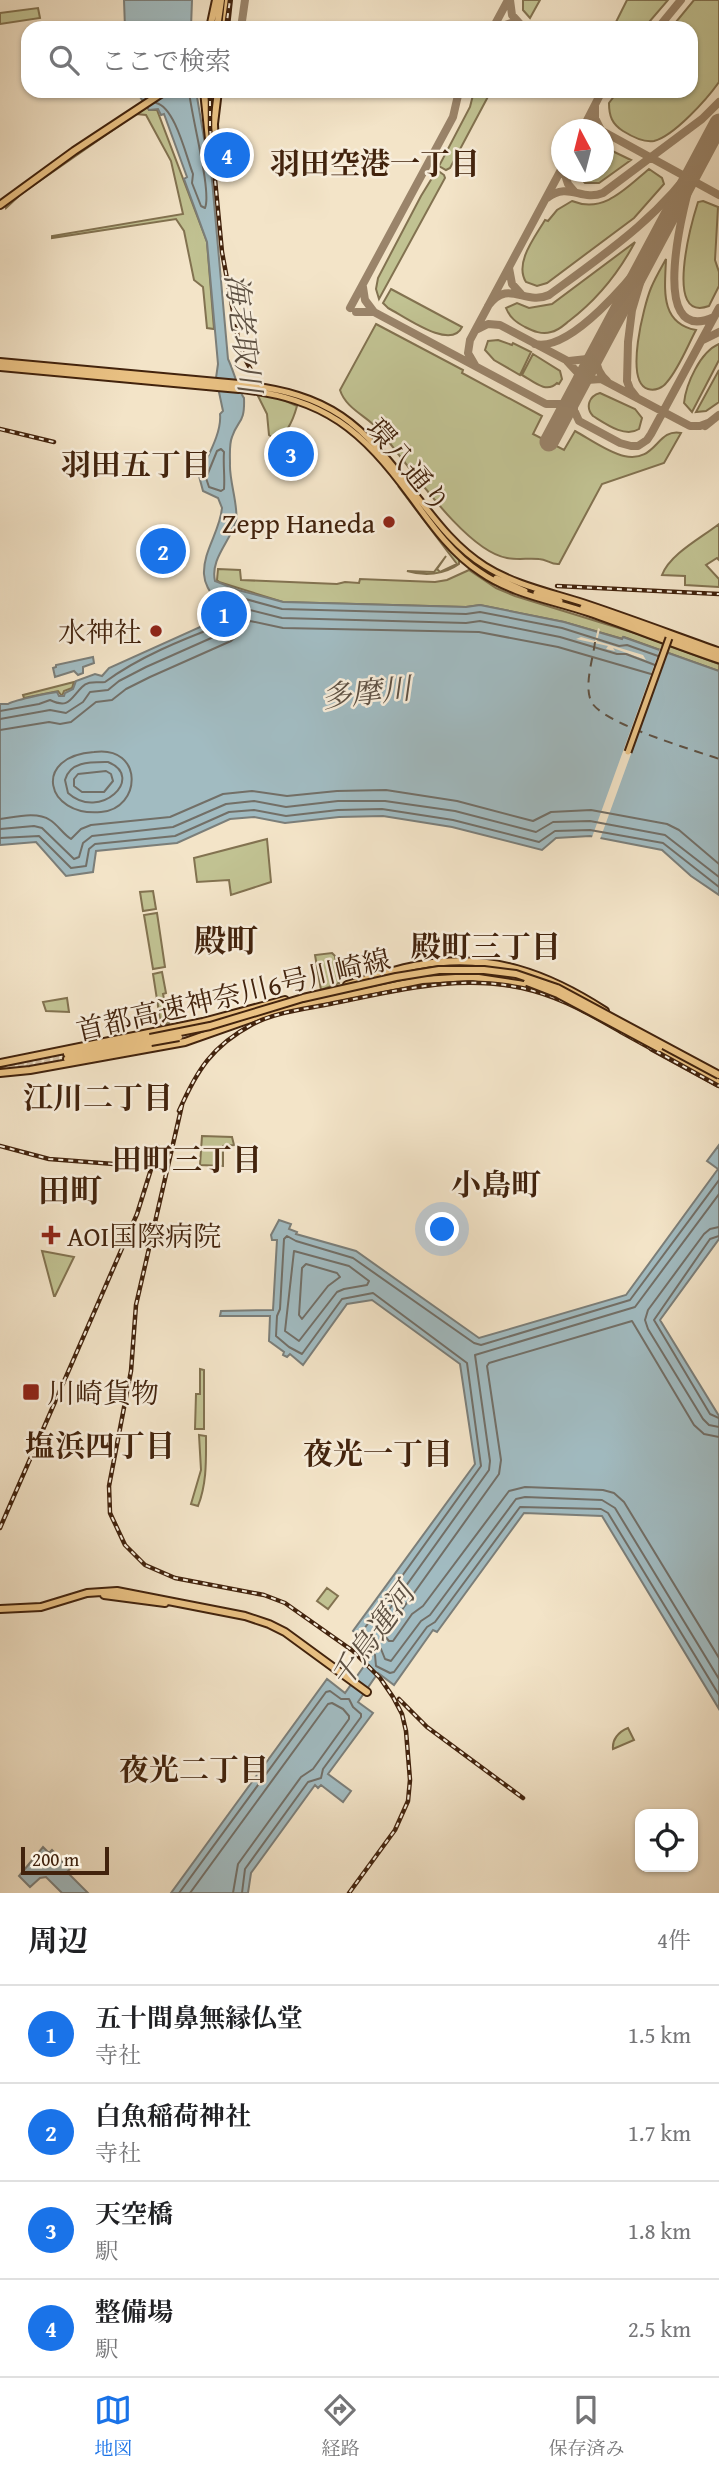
<!DOCTYPE html>
<html lang="ja">
<head>
<meta charset="utf-8">
<style>
	:root { --surface:#fff; --page:#f6f6f6; --text:#202124; --muted:#757577; --line:#e0e0e0; --accent:#1a73e8 }
	body { margin:0; font-family:"Gentium Book Plus","Noto Serif JP",serif; background:var(--page); color:var(--text) }
	.controls { position:absolute; right:21px; bottom:21px; display:grid; overflow:hidden; border-radius:14px; box-shadow:0 2px 5px #0004 }
	.controls button { width:63px; height:63px; display:grid; place-items:center; padding:0; border:0; border-bottom:2px solid var(--line); background:var(--surface); color:var(--text); font:35px sans-serif }
	.compass { position:absolute; left:551px; top:119px; width:63px; height:63px; border-radius:50%; background:var(--surface); box-shadow:0 2px 5px #0004; rotate:353deg }
	.scale { position:absolute; left:21px; bottom:18px; width:88px; box-sizing:border-box; padding-left:7px; border:4px solid #42230d; border-top:0; font-size:19px; line-height:24px; white-space:nowrap; color:#42230d; -webkit-text-stroke:5px #f7eddb; paint-order:stroke }
	.you { position:absolute; left:443px; top:1230px; width:24px; height:24px; margin:-18px; border:5px solid #fff; border-radius:50%; background:#1a73e8; box-shadow:0 0 0 10px #1a73e833 }
	.badge { display:grid; place-items:center; width:46px; height:46px; border-radius:50%; background:var(--accent); color:#fff; font-size:23px; font-weight:700 }
	.pin { position:absolute; translate:-50% -50%; border:4px solid #fff; box-shadow:0 2px 7px #0006 }
	.list { margin:0; padding:0; list-style:none }
	h2 { display:flex; justify-content:space-between; align-items:center; height:91px; margin:0; padding:0 28px; font-size:30px }
	h2 small { font-size:23px; font-weight:400; color:var(--muted) }
	.list li { display:grid; grid-template-columns:46px 1fr auto; gap:21px; align-items:center; box-sizing:border-box; height:98px; padding:0 28px; border-top:2px solid var(--line) }
	.list b { display:block; font-size:26px; white-space:nowrap }
	.list p { margin:0; font-size:23px; white-space:nowrap; color:var(--muted) }
	.list em { font-size:23px; font-style:normal; color:var(--muted) }
	.icon { flex:none; width:38px; height:38px; fill:none; stroke:currentColor; stroke-width:2; stroke-linecap:round; stroke-linejoin:round }
	.map { position:relative; flex:none; width:719px; height:1893px; overflow:hidden }
	.search { position:absolute; background:var(--surface); box-shadow:0 2px 5px #0004; left:21px; right:21px; top:21px; height:77px; display:flex; align-items:center; gap:18px; box-sizing:border-box; padding:0 24px; border-radius:21px; color:var(--muted); font-size:26px }
	.sheet { height:483px; background:var(--surface) }
	nav { display:flex; justify-content:space-around; align-items:center; box-sizing:border-box; height:98px; border-top:2px solid var(--line); background:var(--surface); font-size:19px; color:var(--muted) }
	nav a { display:grid; justify-items:center; gap:4px }
	nav .on { color:var(--accent) }
	.map>svg:first-child { display:block }
	.green { fill:#c1c292; stroke:#827250; stroke-width:2 }
	.water { fill:#a1bbc1; stroke:#7b7e79; stroke-width:2 }
	.pier { fill:#f3e4c8 }
	.lines { fill:none; stroke-linecap:round; stroke-linejoin:round }
	.shore { stroke:#726f67; stroke-width:2 }
	.ferry { stroke:#5e5143; stroke-width:2; stroke-dasharray:9 7; stroke-linecap:butt }
	.taxiway { stroke:#9a846a; stroke-width:8 }
	.runway { stroke:#9a846a; stroke-width:19 }
	.highway-tunnel { stroke:#d0bda3; stroke-width:6; stroke-dasharray:6 3; stroke-linecap:butt }
	.major-casing { stroke:#42230d; stroke-width:9 }
	.highway-casing { stroke:#42230d; stroke-width:10 }
	.major { stroke:#eac284; stroke-width:5 }
	.highway { stroke:#eac284; stroke-width:6 }
	.rail-casing { stroke:#42230d; stroke-width:4.5 }
	.rail { stroke:#f7eddb; stroke-width:2; stroke-dasharray:5; stroke-linecap:butt }
	.major-bridge-casing { stroke:#42230d; stroke-width:9; stroke-linecap:butt }
	.highway-bridge-casing { stroke:#42230d; stroke-width:10; stroke-linecap:butt }
	.major-bridge { stroke:#eac284; stroke-width:5 }
	.highway-bridge { stroke:#eac284; stroke-width:6 }
	.poi-dot { fill:#8f2418; stroke:#f7eddb; stroke-width:2.5 }
	.labels { text-anchor:middle; dominant-baseline:central; stroke-width:5; stroke-linejoin:round; paint-order:stroke }
	.street-label { font-size:28px; fill:#42230d; stroke:#f7eddb }
	.poi-label { font-size:28px; fill:#42230d; stroke:#f7eddb; text-anchor:end }
	.neighbourhood-label { font-size:30px; font-weight:bold; fill:#42230d; stroke:#f7eddb }
	.water-label { font-size:30px; font-style:italic; fill:#5e5143; stroke:#f7eddb }
	.quarter-label { font-size:32px; font-weight:bold; fill:#42230d; stroke:#f7eddb }
</style>
</head>
<body>
<div class="map">
<svg width="719" height="1893" viewBox="0 0 719 1893">
	<rect width="100%" height="100%" fill="#f3e4c8"/>
	<filter id="stains"><feTurbulence type="fractalNoise" baseFrequency=".00286" numOctaves="4"/><feColorMatrix values="0 0 0 0 .2 0 0 0 0 .09 0 0 0 0 .02 0 0 0 .5 -.17"/></filter>
	<radialGradient id="worn" r=".72"><stop offset=".6" stop-color="#630" stop-opacity="0"/><stop offset="1" stop-color="#630" stop-opacity=".3"/></radialGradient>
	<path class="green" d="M523,0H540L530,18L523,10Z
		M627,0H668L644,28H613Z
		M694,0H719V82C707,99 674,136 654,141C643,143 631,136 623,131C612,124 609,116 609,103L618,91H691V28H671Z
		M38,8L40,18L0,24V13Z
		M474,91H491L450,168L446,170L439,166L470,107Z
		M146,104L149,110H157L207,242L214,329L207,328L203,287L194,280L184,231L176,219L52,238V236L183,214L171,161L146,115L136,114L21,194L6,208L5,203Z
		M604,147L631,160L599,183H585L576,172H604Z
		M649,169L662,178L664,184L634,218L547,283L537,286L526,282C514,263 535,237 545,220L548,221L557,210L572,201C604,214 626,188 649,169Z
		M437,170L444,175L445,178L379,299L376,289L378,278L421,196Z
		M703,201L718,207L715,260L719,272V286L709,306C663,323 692,221 698,202Z
		M635,242C618,274 598,299 569,321C564,325 558,331 551,332C542,335 533,331 525,327C516,322 510,318 506,308L517,303L529,308L552,304Z
		M666,259C665,288 659,323 696,330C687,347 679,368 667,382C663,388 655,391 648,389C624,382 644,305 651,288C655,278 661,268 666,259Z
		M391,289L462,327C451,351 404,316 388,308L383,303Z
		M376,324L463,370L462,373L542,416L533,434L564,450L575,431C588,438 609,453 624,456C657,463 656,428 681,433L664,463L602,484L559,564C551,565 547,559 539,559C529,558 517,560 507,558C465,551 408,464 380,431C367,416 346,409 340,390Z
		M498,340L512,345L513,343L531,352L520,375L494,360L485,350L488,341Z
		M719,344V360L692,412L684,403C686,384 700,352 719,344Z
		M533,354L560,371L562,379L559,384L557,383C546,394 533,381 522,375Z
		M719,370V402L706,411L696,412Z
		M600,393L635,409L642,418L639,429C625,438 606,424 593,416C585,407 589,396 600,393Z
		M257,394L277,397L297,406C294,417 288,435 275,439L269,435L267,414Z
		M398,486L443,543L459,559V564C444,575 424,576 407,571L434,572L446,556L437,569L440,572L457,564Z
		M719,524V560L717,558L706,565L719,579V587L685,585V576L662,575C670,554 701,538 719,524Z
		M218,569L240,570L241,580L337,584L345,582L359,583L360,579L435,582L447,580L469,570L496,588L515,596L638,634L719,664V671L624,637L623,639L564,622L480,605L466,607L283,602L219,582L217,580Z
		M74,682L72,688L64,691L62,696L58,691L24,698L23,695Z
		M267,839L271,882L231,895L229,880L197,882L194,858Z
		M153,891L156,909L143,911L140,892Z
		M157,913L165,967L153,969L144,915Z
		M332,953L335,956L339,983L321,990L315,955Z
		M162,972L166,993L163,994L169,1023L161,1025L153,974Z
		M67,998L69,1012L46,1011L43,1002Z
		M202,1136L232,1137L234,1145L223,1146V1166L200,1165Z
		M42,1251L74,1257L55,1296H54Z
		M200,1369L204,1370V1429H195L196,1394H200Z
		M199,1435L206,1436C206,1460 207,1483 198,1506L191,1504L201,1470Z
		M327,1588L338,1596L328,1609L317,1601Z
		M628,1728L634,1740L613,1749C612,1740 618,1732 628,1728Z"/>
	<path class="water" d="M124,0H192L191,28H125Z
		M133,91H196L205,144L207,147L212,180L228,359C233,369 239,392 244,398C245,424 238,419 232,437C229,444 230,456 230,464C229,480 239,508 236,521C230,542 210,559 215,581L238,590L283,602L466,607L480,605L564,622L622,639L623,637L719,671V895L691,876L662,850L590,836L556,838L542,850L452,827L383,816L339,817L285,823L254,817L230,819L177,843L96,851L93,872L66,876L36,842L0,845V704H8C11,701 48,693 57,692L59,696H64L65,693L73,689L76,681L95,674L102,676L109,668L218,619L222,614C222,601 205,593 204,574C203,551 220,531 222,508L218,498L203,491L199,476C207,457 222,433 220,414L223,411L216,378L218,364L207,242L184,179L187,177L164,114L161,115L158,109L149,110L140,97Z
		M93,657L94,663L83,667V673L78,675L74,671L55,677L53,668L56,667V665Z
		M719,1145V1239L660,1320L719,1416V1709L602,1516L524,1513L437,1632L433,1630L394,1685L378,1673L358,1702L373,1713L328,1774L351,1791L343,1802L321,1785L318,1788L315,1785L251,1873L248,1893H171L327,1679L345,1693L369,1659L352,1646L358,1636L353,1631L475,1464L460,1364L372,1300L347,1304L303,1365L290,1354L287,1357L283,1355L284,1352L269,1341L270,1316H220L221,1311L273,1310L277,1240H272L271,1235L279,1220L291,1224L289,1229L297,1232L296,1234L356,1251L479,1338L626,1295L718,1169L707,1161Z
		M43,1847L49,1853L52,1850L70,1869L67,1872L88,1893H62L46,1877L40,1878L30,1887L19,1876Z"/>
	<path class="pier" d="M598,628L600,629L597,641L643,655L646,660L613,648L615,651L606,649L608,646L576,639L581,637L595,641Z
		M661,646L669,649L599,842L591,840Z"/>
	<g class="lines">
		<path class="shore" d="M156,103C175,107 186,156 193,174L192,183L201,206L205,208C212,192 191,115 189,91
			M221,449L224,452C223,465 225,476 224,489L221,491L209,487L206,478L217,451Z
			M0,711L39,704L50,700C69,709 70,699 82,687C88,680 97,683 105,682C139,657 181,640 221,625C232,617 230,608 224,598L227,594L282,609L466,614L480,612L562,628L619,646L627,645L658,656
			M0,719L50,710L66,713L83,702L90,692L108,690L119,681L146,667L227,631L235,623L242,608L282,618L466,623L480,621L560,637L617,654H626L655,665
			M0,730L49,722L60,724L71,722L96,702L112,700L126,689L150,677L231,641L240,634L250,621L283,628L479,632L558,647L651,674
			M94,752C144,745 142,809 101,812C45,817 32,756 94,752Z
			M108,762C146,777 100,822 68,793L65,780C70,761 91,762 108,762Z
			M106,771L111,774L113,781L104,792H82L74,786V779L78,774Z
			M0,819C15,817 37,811 50,820C58,825 63,834 71,839L81,829L91,825L170,817L223,794L252,791L287,796L337,791L386,790L457,801L533,821L551,812L591,810L667,824L679,830L719,864
			M0,829L34,826L42,828L74,859L79,857L83,843L92,836L173,827L226,804L254,801L286,807L338,801H385L455,811L536,832L553,822L590,821L665,835L719,877
			M0,838L39,836L71,868L86,866L89,849L95,844L175,836L229,812L254,810L286,816L338,810L382,809L453,820L539,842L555,831L590,830L663,843L719,887
			M719,1180L630,1300L481,1345L474,1343L353,1258L296,1241L287,1236L284,1239L280,1309L277,1316L276,1336L289,1347L302,1354L342,1299L373,1293L467,1363L481,1466L364,1629L363,1644L375,1655L376,1666L390,1673L394,1672L427,1627L435,1622L520,1507L601,1509L608,1513L719,1695
			M719,1194L635,1307L475,1355L490,1461L489,1470L373,1632L374,1642L381,1649L385,1659L391,1661L421,1621L430,1615L516,1499L525,1497L602,1500L615,1508L719,1679
			M719,1227L710,1229L704,1234L648,1310L645,1320L648,1329L703,1419L709,1425L719,1427
			M719,1236L710,1239L654,1320L710,1414L719,1418
			M294,1251L349,1266L369,1281L367,1285L344,1289L337,1292L299,1341L285,1331Z
			M306,1264L337,1273L340,1277L328,1286L302,1319L299,1315L302,1268Z
			M719,1437L704,1434L694,1425L632,1321L489,1363L487,1366L501,1460L499,1474L384,1635L389,1641H393L412,1614L423,1606L509,1491L525,1487L603,1490L614,1493L624,1502L719,1658
			M179,1893L326,1692L330,1691L341,1699H349L353,1707L361,1714V1717L323,1769L321,1778L308,1782L245,1869L242,1893
			M190,1893L328,1704L332,1703L343,1709L349,1716V1719L313,1769L301,1777L238,1864L233,1893"/>
		<path class="ferry" d="M595,642C593,659 584,685 591,701C600,723 694,750 719,759"/>
		<path class="taxiway" d="M510,0L512,15L521,25
			M241,28L245,0
			M493,28L508,0
			M496,28L511,23L526,28
			M658,28L681,0
			M595,106V118L601,130
			M582,130L602,91
			M604,132L719,195
			M564,172L568,184L574,191
			M694,172C685,197 645,349 714,317
			M547,198C569,181 581,202 603,193L702,119L719,102
			M509,268L512,284L521,294
			M363,287L365,300L374,312
			M488,306C508,278 525,306 549,295C605,254 661,216 700,158
			M350,308L453,117L459,91
			M356,312H374L546,404H562L574,396
			M476,330L488,324L500,325L566,360L578,373L577,388
			M703,340L719,332
			M535,344C571,352 632,278 651,251
			M598,350C594,362 597,372 607,381
			M569,361L587,359L598,350
			M475,365L468,353L470,340L562,168
			M577,388L587,380L601,379L690,426H700L708,423
			M574,396V410L579,421L620,443L631,446H638L647,440L651,434L719,308
			M637,398L630,389L627,381L628,342L632,310L646,263
			M705,426L719,415"/>
		<path class="runway" d="M549,442L719,123"/>
		<path class="highway-tunnel" d="M0,1067L67,1054
			M18,1069L67,1059"/>
		<defs>
			<path id="major" d="M239,384C332,394 360,422 415,494C436,521 456,548 485,566C515,585 550,592 584,603C629,618 674,635 719,651
				M239,389C326,399 361,429 412,498C431,524 452,554 480,572C513,595 551,600 589,613C632,628 675,645 719,660
				M496,578L525,591
				M536,593L560,601
				M583,607L719,656"/>
			<path id="highway" d="M210,28L216,0
				M217,28L221,0
				M225,28L228,0
				M204,91L210,149
				M215,148L214,124L218,91
				M0,205L74,151L165,91
				M0,362L239,384
				M0,367L239,389
				M347,985C371,978 395,969 420,965C490,952 548,974 605,1011
				M653,1047L719,1083
				M67,1054L150,1038
				M67,1059L151,1042
				M0,1063L203,1022L285,1000
				M0,1073L30,1070L185,1042L276,1010L422,980L472,977L531,986
				M104,1595L165,1603
				M0,1609L41,1607L87,1593L117,1591L245,1616L269,1624L285,1632L367,1692"/>
		</defs>
		<use href="#major" class="major-casing"/>
		<use href="#highway" class="highway-casing"/>
		<use href="#major" class="major"/>
		<use href="#highway" class="highway"/>
		<defs>
			<path id="rail" d="M226,28L230,0
				M210,91V128L222,252L238,338L244,357L251,370
				M0,429L54,442
				M557,586L719,594
				M182,1105L136,1305L131,1371L109,1486L110,1513L125,1545L145,1565L175,1578L264,1595L285,1603L353,1651L380,1678L393,1697L402,1714L406,1731L410,1780L408,1801L395,1830L349,1893
				M179,1111C197,1070 212,1046 253,1024C276,1012 305,1009 330,1004C399,990 465,972 534,991C566,1000 593,1016 621,1032C654,1050 686,1068 719,1086
				M0,1146L49,1159L114,1164
				M0,1528L137,1214L158,1147
				M399,1699L427,1727L523,1798"/>
		</defs>
		<use href="#rail" class="rail-casing"/>
		<use href="#rail" class="rail"/>
		<defs>
			<path id="major-bridge" d="M628,752L669,638"/>
			<path id="highway-bridge" d="M527,982L558,994L659,1048
				M150,1038L210,1026L303,998L396,977L439,970H484L516,974L557,988L719,1075
				M151,1042L179,1037"/>
		</defs>
		<use href="#major-bridge" class="major-bridge-casing"/>
		<use href="#highway-bridge" class="highway-bridge-casing"/>
		<use href="#major-bridge" class="major-bridge"/>
		<use href="#highway-bridge" class="highway-bridge"/>
	</g>
	<g class="poi-dot">
		<circle cx="389" cy="522" r="7"/>
		<circle cx="156" cy="631" r="7"/>
		<path d="M47.5 1224.5h7v7h7v7h-7v7h-7v-7h-7v-7h7z"/>
		<rect x="22" y="1383" width="18" height="18" rx="3.5"/>
	</g>
	<g class="labels">
		<g class="street-label">
			<text transform="translate(409 465) rotate(50)">環八通り</text>
			<text transform="translate(233 994) rotate(-13)">首都高速神奈川6号川崎線</text>
		</g>
		<g class="poi-label">
			<text x="375" y="522">Zepp Haneda</text>
			<text x="142" y="631">水神社</text>
			<text x="67" y="1235" text-anchor="start">AOI国際病院</text>
			<text x="47" y="1392" text-anchor="start">川崎貨物</text>
		</g>
		<g class="neighbourhood-label">
			<text x="375" y="163">羽田空港一丁目</text>
			<text x="136" y="464">羽田五丁目</text>
			<text x="486" y="946">殿町三丁目</text>
			<text x="98" y="1097">江川二丁目</text>
			<text x="187" y="1159">田町三丁目</text>
			<text x="496" y="1184">小島町</text>
			<text x="100" y="1445">塩浜四丁目</text>
			<text x="378" y="1453">夜光一丁目</text>
			<text x="194" y="1769">夜光二丁目</text>
		</g>
		<g class="water-label">
			<text transform="translate(244 333) rotate(83)">海老取川</text>
			<text transform="translate(366 692) rotate(-6)">多摩川</text>
			<text transform="translate(372 1635) rotate(-54)">千鳥運河</text>
		</g>
		<g class="quarter-label">
			<text x="226" y="940">殿町</text>
			<text x="70" y="1190">田町</text>
		</g>
	</g>
	<rect width="100%" height="100%" filter="url(#stains)"/>
	<rect width="100%" height="100%" fill="url(#worn)"/>
</svg>
<div class="controls">
<button><svg class="icon" aria-label="locate" viewBox="0 0 24 24"><circle cx="12" cy="12" r="6"/><path d="M12 2v4M12 18v4M2 12h4M18 12h4"/></svg></button>
</div>
<svg class="compass" viewBox="-18 -18 36 36"><path d="M0-13l5 13h-10z" fill="#e53935"/><path d="M0 13l5-13h-10z" fill="#757577"/></svg>
<div class="scale">200 m</div>
<div class="you"></div>
<div class="pin badge" style="left:224px;top:614px">1</div>
<div class="pin badge" style="left:163px;top:551px">2</div>
<div class="pin badge" style="left:291px;top:454px">3</div>
<div class="pin badge" style="left:227px;top:155px">4</div>
<div class="search"><svg class="icon" aria-label="search" viewBox="0 0 24 24"><circle cx="10" cy="10" r="6"/><path d="M15 15l6 6"/></svg>ここで検索</div>
</div>
<section class="sheet">
<h2>周辺<small>4件</small></h2>
<ul class="list">
<li><span class="badge">1</span><div><b>五十間鼻無縁仏堂</b><p>寺社</p></div><em>1.5 km</em></li>
<li><span class="badge">2</span><div><b>白魚稲荷神社</b><p>寺社</p></div><em>1.7 km</em></li>
<li><span class="badge">3</span><div><b>天空橋</b><p>駅</p></div><em>1.8 km</em></li>
<li><span class="badge">4</span><div><b>整備場</b><p>駅</p></div><em>2.5 km</em></li>
</ul>
</section>
<nav>
<a class="on"><svg class="icon" aria-label="map" viewBox="0 0 24 24"><path d="M3 6l6-2 6 2 6-2v14l-6 2-6-2-6 2zM9 4v14M15 6v14"/></svg>地図</a>
<a><svg class="icon" aria-label="directions" viewBox="0 0 24 24"><path d="M12 3l9 9-9 9-9-9zM9 14v-3h6M13 9l2 2-2 2"/></svg>経路</a>
<a><svg class="icon" aria-label="saved" viewBox="0 0 24 24"><path d="M7 4h10v16l-5-4-5 4z"/></svg>保存済み</a>
</nav>
</body>
</html>
